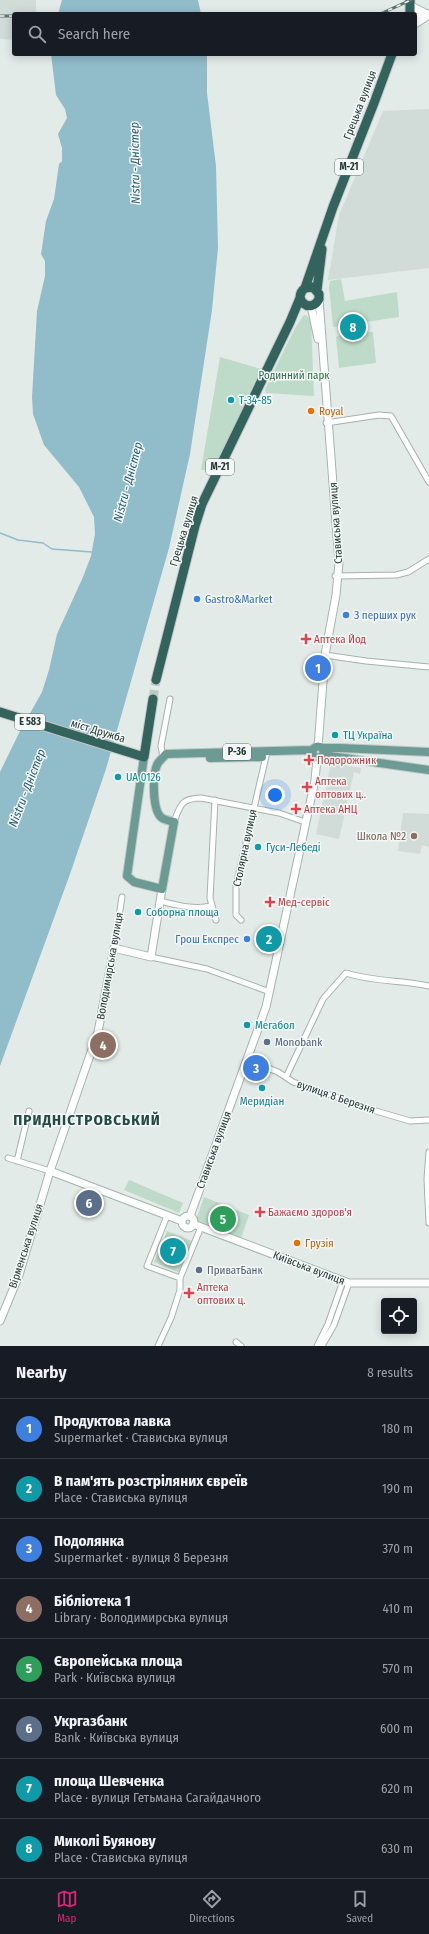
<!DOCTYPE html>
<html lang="en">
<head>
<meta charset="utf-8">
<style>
	:root { --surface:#171b24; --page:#242831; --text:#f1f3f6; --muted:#9ea1a6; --line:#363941; --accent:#db2777 }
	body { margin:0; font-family:"Fira Sans Condensed",sans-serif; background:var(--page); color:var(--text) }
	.controls { position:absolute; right:12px; bottom:12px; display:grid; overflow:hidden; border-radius:4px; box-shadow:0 2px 10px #0003 }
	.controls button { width:36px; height:36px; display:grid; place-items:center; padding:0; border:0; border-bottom:1px solid var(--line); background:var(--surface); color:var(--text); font:20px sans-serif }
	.you { position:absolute; left:275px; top:795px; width:14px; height:14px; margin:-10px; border:3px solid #fff; border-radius:50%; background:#1a73e8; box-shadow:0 0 0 6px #1a73e833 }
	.badge { display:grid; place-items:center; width:26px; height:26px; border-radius:50%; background:var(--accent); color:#fff; font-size:13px; font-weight:700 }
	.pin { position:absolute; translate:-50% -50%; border:2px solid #fff; box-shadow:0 1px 4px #0006 }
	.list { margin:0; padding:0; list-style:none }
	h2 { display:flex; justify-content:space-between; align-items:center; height:52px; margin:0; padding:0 16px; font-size:17px }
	h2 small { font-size:13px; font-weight:400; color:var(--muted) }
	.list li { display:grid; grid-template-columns:26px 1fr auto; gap:12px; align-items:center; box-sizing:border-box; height:60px; padding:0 16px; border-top:1px solid var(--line) }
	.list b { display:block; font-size:15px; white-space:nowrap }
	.list p { margin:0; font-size:13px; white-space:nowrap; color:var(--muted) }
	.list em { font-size:13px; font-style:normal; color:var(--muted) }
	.icon { flex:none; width:22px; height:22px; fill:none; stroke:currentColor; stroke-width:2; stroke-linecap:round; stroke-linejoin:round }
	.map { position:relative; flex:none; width:429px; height:1346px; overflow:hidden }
	.search { position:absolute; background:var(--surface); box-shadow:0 2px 10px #0003; left:12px; right:12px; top:12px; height:44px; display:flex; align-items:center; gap:10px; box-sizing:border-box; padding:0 14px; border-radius:4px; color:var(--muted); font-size:15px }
	.sheet { height:532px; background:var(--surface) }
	nav { display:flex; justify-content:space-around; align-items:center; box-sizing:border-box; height:56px; border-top:1px solid var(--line); background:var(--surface); font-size:11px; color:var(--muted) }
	nav a { display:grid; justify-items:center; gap:2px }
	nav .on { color:var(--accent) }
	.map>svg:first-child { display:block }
	.built { fill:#d1dbd7 }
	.green { fill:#bedac8 }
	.water { fill:#91bcca }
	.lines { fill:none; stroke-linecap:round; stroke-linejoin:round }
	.stream { stroke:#91bcca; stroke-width:1.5 }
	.highway-tunnel { stroke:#bdc8c4; stroke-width:9; stroke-dasharray:9 4.5; stroke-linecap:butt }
	.street-casing { stroke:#a6b2af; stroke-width:7 }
	.secondary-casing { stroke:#a3b5b0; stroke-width:9 }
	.primary-casing { stroke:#c2c8c7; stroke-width:10 }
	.highway-casing { stroke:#c2c8c7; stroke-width:11 }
	.street { stroke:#fff; stroke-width:5 }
	.secondary { stroke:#fff; stroke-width:7 }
	.primary { stroke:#6c9b93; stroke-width:8 }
	.highway { stroke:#34635d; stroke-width:9 }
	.rail-casing { stroke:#5f7571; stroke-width:3 }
	.rail { stroke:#f3f8f6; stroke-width:1.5; stroke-dasharray:4.5; stroke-linecap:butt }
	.culture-dot { fill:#0f9aa8; stroke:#f3f8f6; stroke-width:1.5 }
	.food-dot { fill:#e8710a; stroke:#f3f8f6; stroke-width:1.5 }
	.shop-dot { fill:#3f7fe0; stroke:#f3f8f6; stroke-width:1.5 }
	.health-dot { fill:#e0444e; stroke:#f3f8f6; stroke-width:1.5 }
	.education-dot { fill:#8d6e63; stroke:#f3f8f6; stroke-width:1.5 }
	.service-dot { fill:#5c6f8a; stroke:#f3f8f6; stroke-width:1.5 }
	.labels { text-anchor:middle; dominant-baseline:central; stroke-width:3; stroke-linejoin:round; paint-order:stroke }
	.shield { fill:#f3f8f6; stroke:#637370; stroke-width:1 }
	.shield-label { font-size:10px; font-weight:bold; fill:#253a36 }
	.street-label { font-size:11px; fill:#253a36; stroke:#f3f8f6 }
	.park-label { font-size:11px; fill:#336c4e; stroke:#f3f8f6 }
	.culture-label { font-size:11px; fill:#0d838f; stroke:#f3f8f6; text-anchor:start }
	.food-label { font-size:11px; fill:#c56008; stroke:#f3f8f6; text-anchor:start }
	.shop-label { font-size:11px; fill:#366cbe; stroke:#f3f8f6; text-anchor:start }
	.health-label { font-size:11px; fill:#be3a42; stroke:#f3f8f6; text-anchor:start }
	.education-label { font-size:11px; fill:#785e54; stroke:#f3f8f6; text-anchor:end }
	.service-label { font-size:11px; fill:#4e5e75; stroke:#f3f8f6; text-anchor:start }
	.water-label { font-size:12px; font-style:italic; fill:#265c6f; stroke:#f3f8f6 }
	.district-label { font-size:15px; font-weight:bold; letter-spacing:1px; fill:#234a44; stroke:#f3f8f6 }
</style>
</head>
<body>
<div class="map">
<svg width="429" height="1346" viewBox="0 0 429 1346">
	<rect width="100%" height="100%" fill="#e3ebe8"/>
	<path class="built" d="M0,0H36V14H14V40L0,39Z
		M429,109V268L328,280L339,215L383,111Z
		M331,763L361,768L360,774L354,772L339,839L316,834Z
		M403,813L429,814V847L422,845L420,854L398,851Z"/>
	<path class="green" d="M341,279L345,301L397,292L399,317L333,327L329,287L330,281Z
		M304,315L307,316L311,322L314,396L266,393L265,390L268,383L295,328Z
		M373,332L376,363L339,368L336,337L346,333Z
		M220,357L261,369L214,470H201Z
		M129,1180L183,1203L179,1213L124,1190Z
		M204,1197L249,1215L241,1238L198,1221L197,1217Z
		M167,1231L192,1241L180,1273L154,1262Z"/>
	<path class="water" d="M62,0H198L201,14H58Z
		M51,54H207V93L216,166L218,248L212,310L190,454L169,548L106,769L70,874L0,1066V772L19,733L42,692L49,670L57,634L83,577L91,556L95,534L94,517L79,487L44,445L33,414L32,397L37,311L45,276V261L41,254L46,221L54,199L59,164L62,161V148L58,134L67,118L65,109L56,95Z"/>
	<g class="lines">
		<path class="stream" d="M0,533L18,540L43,543L52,549L92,552"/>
		<path class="highway-tunnel" d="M153,699L156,680"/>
		<defs>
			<path id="street" d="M326,423L379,415L391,416L429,482
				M335,576L396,575L408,572L429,559
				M325,655L366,661L429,667
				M163,757L161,746L170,699
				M215,800L210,898L216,920
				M174,822C180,805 182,798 201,798L279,813L305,822
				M160,901C176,905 195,910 211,906
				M241,920L236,915V886L267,752
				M114,948L122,897
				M151,957L207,969L270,992
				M248,1060L278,1072L293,1082L376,1111L410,1121L429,1120
				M286,1077L323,999L346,973C374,982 401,980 429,986
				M429,1152L427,1179L429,1223
				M8,1158L50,1171
				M17,1161L29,1111
				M167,1216L147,1266L180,1278
				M236,1342L241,1346
				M158,1346L171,1318L180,1290V1278L201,1227
				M317,1346L328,1324L343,1281
				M322,1346L334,1325L349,1283"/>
			<path id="secondary" d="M411,6L429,15
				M415,18L427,15
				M415,24L429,15
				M311,306L318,339
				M318,747L325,655L336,595L339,563L319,299
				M50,1171L182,1221
				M182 1222a6 6 0 1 1 12 0a6 6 0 1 1-12 0Z
				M190,1216L266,1007L315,780L317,758
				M193,1224L349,1283H429
				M0,1321L19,1275L50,1171L98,1032L114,948L151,957L162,889"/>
			<path id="primary" d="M312.5 752a5.5 5.5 0 1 1 11 0a5.5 5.5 0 1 1-11 0Z
				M322,748H340L429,752
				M323,755L429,770
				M144,757L127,876L134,882L162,889L174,822C170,821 165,820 162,818C152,811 152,773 158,763C160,760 164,757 166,754L313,750
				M210,758L262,757"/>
			<path id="highway" d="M410,0V14
				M305,288L313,287L319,294V299C311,315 291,299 305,288L333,207L374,103L392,54
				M317,290L322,249
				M156,680L195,526L202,504L290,322L300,298
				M0,712L144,757L153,699"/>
		</defs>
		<use href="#street" class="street-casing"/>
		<use href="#secondary" class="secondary-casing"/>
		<use href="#primary" class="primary-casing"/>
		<use href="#highway" class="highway-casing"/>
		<use href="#street" class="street"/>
		<use href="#secondary" class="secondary"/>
		<use href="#primary" class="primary"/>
		<use href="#highway" class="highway"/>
		<defs>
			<path id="rail" d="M380,14L411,0
				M0,16H14"/>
		</defs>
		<use href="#rail" class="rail-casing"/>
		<use href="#rail" class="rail"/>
	</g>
	<g class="culture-dot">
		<circle cx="231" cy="400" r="4"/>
		<circle cx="335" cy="735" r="4"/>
		<circle cx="118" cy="777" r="4"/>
		<circle cx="258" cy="847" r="4"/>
		<circle cx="138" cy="912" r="4"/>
		<circle cx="247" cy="1025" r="4"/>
		<circle cx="262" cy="1088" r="4"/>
	</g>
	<g class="food-dot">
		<circle cx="311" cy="411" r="4"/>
		<circle cx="297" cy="1243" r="4"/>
	</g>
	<g class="shop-dot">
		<circle cx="197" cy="599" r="4"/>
		<circle cx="346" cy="615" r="4"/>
		<circle cx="247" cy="939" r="4"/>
	</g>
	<g class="health-dot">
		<path d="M304 633h4v4h4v4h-4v4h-4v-4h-4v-4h4z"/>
		<path d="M307 754h4v4h4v4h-4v4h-4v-4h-4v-4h4z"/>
		<path d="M305 781h4v4h4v4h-4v4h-4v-4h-4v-4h4z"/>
		<path d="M294 803h4v4h4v4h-4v4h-4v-4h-4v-4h4z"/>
		<path d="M268 896h4v4h4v4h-4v4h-4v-4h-4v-4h4z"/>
		<path d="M258 1206h4v4h4v4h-4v4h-4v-4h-4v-4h4z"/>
		<path d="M187 1287h4v4h4v4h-4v4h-4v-4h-4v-4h4z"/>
	</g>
	<circle class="education-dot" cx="414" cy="836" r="4"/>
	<g class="service-dot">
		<circle cx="267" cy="1042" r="4"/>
		<circle cx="199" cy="1270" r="4"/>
	</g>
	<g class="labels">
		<g class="shield">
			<rect x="335" y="159" width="28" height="16" rx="3"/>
			<rect x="206" y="459" width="28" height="16" rx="3"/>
			<rect x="15" y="714" width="30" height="16" rx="3"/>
			<rect x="223" y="744" width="28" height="16" rx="3"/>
		</g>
		<g class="shield-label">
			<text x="349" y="167">М-21</text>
			<text x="220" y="467">М-21</text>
			<text x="30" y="722">E 583</text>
			<text x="237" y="752">Р-36</text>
		</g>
		<g class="street-label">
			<text transform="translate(360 105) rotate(-69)">Грецька вулиця</text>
			<text transform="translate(336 523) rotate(-94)">Стависька вулиця</text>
			<text transform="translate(184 531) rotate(-73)">Грецька вулиця</text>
			<text transform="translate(98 731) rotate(17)">міст Дружба</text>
			<text transform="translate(245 848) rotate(-78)">Столярна вулиця</text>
			<text transform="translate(110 966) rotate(-80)">Володимирська вулиця</text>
			<text transform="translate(336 1097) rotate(19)">вулиця 8 Березня</text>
			<text transform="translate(214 1150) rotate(-70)">Стависька вулиця</text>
			<text transform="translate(26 1246) rotate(-72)">Вірменська вулиця</text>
			<text transform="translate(309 1268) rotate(21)">Київська вулиця</text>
		</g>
		<g class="park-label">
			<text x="294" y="375">Родинний парк</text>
		</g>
		<g class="culture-label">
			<text x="239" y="400">Т-34-85</text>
			<text x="343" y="735">ТЦ Україна</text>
			<text x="126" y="777">UA 0126</text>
			<text x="266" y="847">Гуси-Лебеді</text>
			<text x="146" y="912">Соборна площа</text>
			<text x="255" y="1025">Мегабол</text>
			<text x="262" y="1101" text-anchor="middle">Меридіан</text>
		</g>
		<g class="food-label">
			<text x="319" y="411">Royal</text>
			<text x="305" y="1243">Грузія</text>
		</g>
		<g class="shop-label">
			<text x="205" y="599">Gastro&amp;Market</text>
			<text x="354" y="615">З перших рук</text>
			<text x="239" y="939" text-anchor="end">Грош Експрес</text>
		</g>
		<g class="health-label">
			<text x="314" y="639">Аптека Йод</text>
			<text x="317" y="760">Подорожник</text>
			<text x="315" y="781">Аптека<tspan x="315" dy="13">оптових ц..</tspan></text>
			<text x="304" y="809">Аптека АНЦ</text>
			<text x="278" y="902">Мед-cервіс</text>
			<text x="268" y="1212">Бажаємо здоров'я</text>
			<text x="197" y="1287">Аптека<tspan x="197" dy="13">оптових ц.</tspan></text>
		</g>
		<g class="education-label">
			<text x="406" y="836">Школа №2</text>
		</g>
		<g class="service-label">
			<text x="275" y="1042">Monobank</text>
			<text x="207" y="1270">ПриватБанк</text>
		</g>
		<g class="water-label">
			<text transform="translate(135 163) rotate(-91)">Nistru - Дністер</text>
			<text transform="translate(128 482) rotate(-75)">Nistru - Дністер</text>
			<text transform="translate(27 788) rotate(-69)">Nistru - Дністер</text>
		</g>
		<g class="district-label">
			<text x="87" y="1120">ПРИДНІСТРОВСЬКИЙ</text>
		</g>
	</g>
</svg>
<div class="controls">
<button><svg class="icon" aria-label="locate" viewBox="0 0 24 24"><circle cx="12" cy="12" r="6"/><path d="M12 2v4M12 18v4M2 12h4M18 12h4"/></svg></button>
</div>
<div class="you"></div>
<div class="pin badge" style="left:318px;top:668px;background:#3f7fe0">1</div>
<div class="pin badge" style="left:269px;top:939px;background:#0f9aa8">2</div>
<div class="pin badge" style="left:256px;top:1068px;background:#3f7fe0">3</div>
<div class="pin badge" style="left:103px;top:1045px;background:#8d6e63">4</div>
<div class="pin badge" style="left:223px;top:1219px;background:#2e9e5b">5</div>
<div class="pin badge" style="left:89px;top:1203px;background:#5c6f8a">6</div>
<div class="pin badge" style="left:173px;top:1251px;background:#0f9aa8">7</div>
<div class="pin badge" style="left:353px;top:327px;background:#0f9aa8">8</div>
<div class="search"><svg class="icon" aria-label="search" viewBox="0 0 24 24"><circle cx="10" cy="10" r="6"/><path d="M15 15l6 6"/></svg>Search here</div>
</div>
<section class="sheet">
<h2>Nearby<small>8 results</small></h2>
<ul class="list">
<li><span class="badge" style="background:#3f7fe0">1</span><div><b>Продуктова лавка</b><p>Supermarket · Стависька вулиця</p></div><em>180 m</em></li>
<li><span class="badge" style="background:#0f9aa8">2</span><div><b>В пам'ять розстріляних євреїв</b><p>Place · Стависька вулиця</p></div><em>190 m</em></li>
<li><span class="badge" style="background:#3f7fe0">3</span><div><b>Подолянка</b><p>Supermarket · вулиця 8 Березня</p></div><em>370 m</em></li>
<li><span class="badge" style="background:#8d6e63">4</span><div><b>Бібліотека 1</b><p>Library · Володимирська вулиця</p></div><em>410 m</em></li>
<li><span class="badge" style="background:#2e9e5b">5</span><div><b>Європейська площа</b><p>Park · Київська вулиця</p></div><em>570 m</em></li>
<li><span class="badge" style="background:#5c6f8a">6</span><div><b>Укргазбанк</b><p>Bank · Київська вулиця</p></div><em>600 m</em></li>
<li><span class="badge" style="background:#0f9aa8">7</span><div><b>площа Шевченка</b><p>Place · вулиця Гетьмана Сагайдачного</p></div><em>620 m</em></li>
<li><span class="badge" style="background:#0f9aa8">8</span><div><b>Миколі Буянову</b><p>Place · Стависька вулиця</p></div><em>630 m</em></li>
</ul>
</section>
<nav>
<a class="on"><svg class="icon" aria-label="map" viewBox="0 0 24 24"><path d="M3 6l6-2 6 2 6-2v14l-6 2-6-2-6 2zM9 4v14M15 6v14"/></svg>Map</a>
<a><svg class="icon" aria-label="directions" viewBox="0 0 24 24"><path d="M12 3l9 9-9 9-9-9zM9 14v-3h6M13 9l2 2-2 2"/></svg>Directions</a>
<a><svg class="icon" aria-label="saved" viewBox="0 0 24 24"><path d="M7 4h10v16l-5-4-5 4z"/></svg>Saved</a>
</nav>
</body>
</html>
